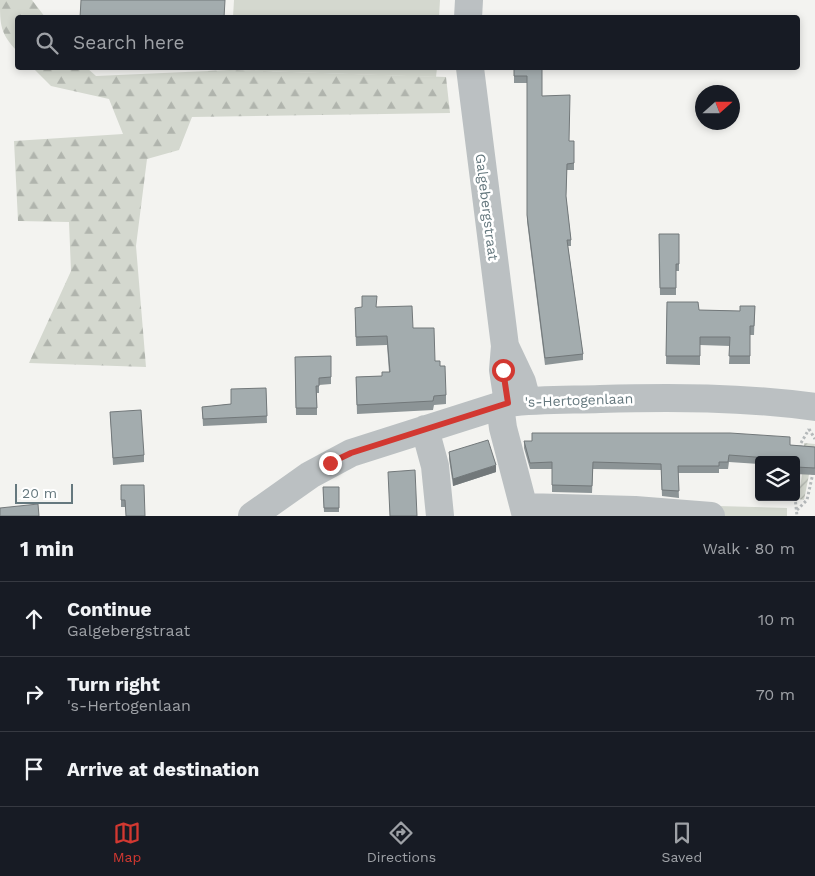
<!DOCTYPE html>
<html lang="en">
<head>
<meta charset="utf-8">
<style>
	:root { --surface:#171b24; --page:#20242c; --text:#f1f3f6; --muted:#9ea1a6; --line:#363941; --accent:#d23831 }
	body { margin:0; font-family:"Work Sans",sans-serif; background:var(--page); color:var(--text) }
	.controls { position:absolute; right:15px; bottom:15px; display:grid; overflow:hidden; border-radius:5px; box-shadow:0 2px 8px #0003 }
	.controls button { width:45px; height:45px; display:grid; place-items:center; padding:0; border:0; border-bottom:1px solid var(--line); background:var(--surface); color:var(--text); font:25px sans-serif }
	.compass { position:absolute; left:695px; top:85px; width:45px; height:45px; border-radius:50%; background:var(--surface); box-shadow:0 2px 8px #0003; rotate:69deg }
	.scale { position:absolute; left:15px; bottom:12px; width:58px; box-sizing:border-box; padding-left:5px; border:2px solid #65787e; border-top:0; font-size:14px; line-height:18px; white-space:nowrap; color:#65787e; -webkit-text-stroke:4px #fff; paint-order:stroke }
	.stop { position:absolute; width:15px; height:15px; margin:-11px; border:4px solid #d23831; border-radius:50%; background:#fff }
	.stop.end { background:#d23831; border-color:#fff; box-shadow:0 1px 5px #0008 }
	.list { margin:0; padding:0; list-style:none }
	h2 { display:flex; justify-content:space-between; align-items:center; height:65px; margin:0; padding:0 20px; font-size:21px }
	h2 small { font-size:16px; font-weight:400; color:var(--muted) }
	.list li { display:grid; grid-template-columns:32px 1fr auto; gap:15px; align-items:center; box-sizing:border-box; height:75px; padding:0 20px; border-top:1px solid var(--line) }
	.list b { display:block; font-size:19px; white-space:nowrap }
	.list p { margin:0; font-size:16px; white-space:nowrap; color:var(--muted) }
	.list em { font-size:16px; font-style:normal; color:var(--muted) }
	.icon { flex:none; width:28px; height:28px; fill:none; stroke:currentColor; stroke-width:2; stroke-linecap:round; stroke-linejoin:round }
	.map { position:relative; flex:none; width:815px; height:516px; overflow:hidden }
	.search { position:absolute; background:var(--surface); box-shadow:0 2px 8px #0003; left:15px; right:15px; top:15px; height:55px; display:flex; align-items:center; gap:12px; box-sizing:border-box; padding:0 18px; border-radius:5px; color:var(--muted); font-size:19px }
	.sheet { height:290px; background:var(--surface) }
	nav { display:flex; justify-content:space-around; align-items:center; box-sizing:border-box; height:70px; border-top:1px solid var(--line); background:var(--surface); font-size:14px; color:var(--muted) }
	nav a { display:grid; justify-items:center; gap:2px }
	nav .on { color:var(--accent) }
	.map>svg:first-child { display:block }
	.forest { fill:url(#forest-firs) }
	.park { fill:#d4d8cf }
	.garden { fill:url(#garden-furrows) }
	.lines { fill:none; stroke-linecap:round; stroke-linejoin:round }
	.path { stroke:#b5b9ba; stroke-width:3; stroke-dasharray:2.5 2.5; stroke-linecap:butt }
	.minor { stroke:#bbc0c2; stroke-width:28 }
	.wall { fill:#8c9496 }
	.shaded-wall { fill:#72787a }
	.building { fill:#a3acae; stroke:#72787a }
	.route { stroke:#d23831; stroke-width:6 }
	.labels { text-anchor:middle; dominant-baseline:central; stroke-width:5; stroke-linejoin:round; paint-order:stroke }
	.street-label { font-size:14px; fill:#65787e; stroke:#fff }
</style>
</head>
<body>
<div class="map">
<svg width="815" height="516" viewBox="0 0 815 516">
	<defs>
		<pattern id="forest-firs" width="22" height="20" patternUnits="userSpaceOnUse" patternTransform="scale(1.25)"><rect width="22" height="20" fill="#d4d8cf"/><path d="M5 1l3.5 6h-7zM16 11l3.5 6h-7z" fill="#b0b4ad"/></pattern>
		<pattern id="garden-furrows" width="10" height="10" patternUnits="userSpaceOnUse" patternTransform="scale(1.25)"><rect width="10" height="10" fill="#d4d8cf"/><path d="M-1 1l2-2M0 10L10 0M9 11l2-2" fill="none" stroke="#b0b4ad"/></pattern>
	</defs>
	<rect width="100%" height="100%" fill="#f3f3f0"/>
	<path class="forest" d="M0,0H32L45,17L18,18L17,51C0,33 0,25 0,0Z
		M33,68H87L96,76L230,70L446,77L450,113L192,117L179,150L147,159L136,246L146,367L29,363L71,271L69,222L18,221L14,141L123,134L109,99L51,86Z"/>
	<path class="park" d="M234,0H440L439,17H233Z
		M230,68H437L436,77L230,70Z
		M718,506L787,508V516H715Z"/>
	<path class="garden" d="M804,443L815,444L804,500L798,499L802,475Z"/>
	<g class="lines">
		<path class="path" d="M809,429L815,439
			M801,448V443L809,429
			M796,490L799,472
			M795,497L797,516
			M797,510L807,500L813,473"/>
		<path class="minor" d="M468,18L469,0
			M470,68L505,346
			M508,403L503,370L505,346L522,382L527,401
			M500,405L503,428L526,516
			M425,429L435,466L440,516
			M524,507L635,510L711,516
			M252,516L310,475L351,453L508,403C539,399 570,400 600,399C671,397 744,397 815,407"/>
	</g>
	<path class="wall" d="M514,68H542V96L569,141H574V170H567L566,196L571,240V246H568L583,354V360L545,365L527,221V83H514Z
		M659,234H679V271H676V295H660Z
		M667,302L699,310L740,311L755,306L754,335H750V364H729L730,346L700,345V365L666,364Z
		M377,307L413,328L435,361L440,366L446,395V404L434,405L433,410L357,414L356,377L382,376L389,372L387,345L356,346L355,317Z
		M331,356V384L319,385V393H317V415H296L295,357Z
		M266,388L267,423L203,426L202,407L231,404Z
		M110,412L144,455V462L113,465Z
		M524,441L790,445L815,447V475L796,474V460H759V464L729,462L728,469H719V473H678L679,498L662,496L661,470L593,469L592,493L552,492V469H530L524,448Z
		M449,452L496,472L453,486L449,459Z
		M121,485L145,516L125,507H121Z
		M323,487H339V512H324Z"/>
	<path class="shaded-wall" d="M496,465V472L453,486V479Z"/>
	<path class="building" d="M81,0H225L224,18H80Z
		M514,68H542V96L570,95L569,141H574V163L567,164L566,196L571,240H567L583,354L545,358L527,215V76H514Z
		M659,234H679V264H676V288H660Z
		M362,296H377L376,307L412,306L413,328H434L435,361H440V366H445L446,395L434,396L433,401L357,405L356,377L382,376V372H390L387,336L356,337L355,308L362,307Z
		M667,302H698L699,310L740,311V306H755L754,326H750V356H729L730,337H700V356H666Z
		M331,356V377L319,378V386H316L317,408H296L295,357Z
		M266,388L267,416L203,419L202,407L231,404V389Z
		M141,410L144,455L113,458L110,412Z
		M532,433H730L790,437V445L815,447V468L796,467V460H768V458L729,455L728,462H719V466H678L679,491L662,490L661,464L593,462L592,486L552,485V462L530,463L524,441H532Z
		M488,440L496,465L453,479L449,452Z
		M415,470L417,516H390L388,472Z
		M121,485H144L145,516H126L125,500H121Z
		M323,487H339V508H324Z
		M38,504L39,516H0V508Z"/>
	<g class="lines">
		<path class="route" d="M330,463L351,453L508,403L503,370"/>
	</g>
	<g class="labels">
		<g class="street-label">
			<text transform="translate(487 207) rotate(83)">Galgebergstraat</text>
			<text transform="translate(579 400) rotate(-2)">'s-Hertogenlaan</text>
		</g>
	</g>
</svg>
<div class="controls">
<button><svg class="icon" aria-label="layers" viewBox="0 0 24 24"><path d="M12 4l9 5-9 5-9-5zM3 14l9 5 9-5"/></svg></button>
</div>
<svg class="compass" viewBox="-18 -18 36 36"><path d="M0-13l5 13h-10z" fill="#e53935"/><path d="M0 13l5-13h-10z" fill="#9ea1a6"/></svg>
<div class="scale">20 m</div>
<div class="stop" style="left:503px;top:370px"></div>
<div class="stop end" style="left:330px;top:463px"></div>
<div class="search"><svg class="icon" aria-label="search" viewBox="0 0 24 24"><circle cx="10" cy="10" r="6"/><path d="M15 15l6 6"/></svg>Search here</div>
</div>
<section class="sheet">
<h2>1 min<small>Walk · 80 m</small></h2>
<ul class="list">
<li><svg class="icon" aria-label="ahead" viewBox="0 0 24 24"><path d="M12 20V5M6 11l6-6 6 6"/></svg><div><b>Continue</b><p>Galgebergstraat</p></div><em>10 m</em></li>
<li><svg class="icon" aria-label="right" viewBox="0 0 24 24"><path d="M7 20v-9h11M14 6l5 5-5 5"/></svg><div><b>Turn right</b><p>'s-Hertogenlaan</p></div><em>70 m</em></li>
<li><svg class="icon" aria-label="arrive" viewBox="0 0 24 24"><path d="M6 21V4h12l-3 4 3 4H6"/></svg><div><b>Arrive at destination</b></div></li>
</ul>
</section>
<nav>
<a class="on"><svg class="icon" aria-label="map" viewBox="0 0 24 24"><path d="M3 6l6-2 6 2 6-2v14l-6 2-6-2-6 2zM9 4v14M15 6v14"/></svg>Map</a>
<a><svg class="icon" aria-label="directions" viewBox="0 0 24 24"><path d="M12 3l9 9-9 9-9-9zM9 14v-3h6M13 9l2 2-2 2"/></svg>Directions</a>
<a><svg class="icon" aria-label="saved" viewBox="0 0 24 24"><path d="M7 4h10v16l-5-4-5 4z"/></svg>Saved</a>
</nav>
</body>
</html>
